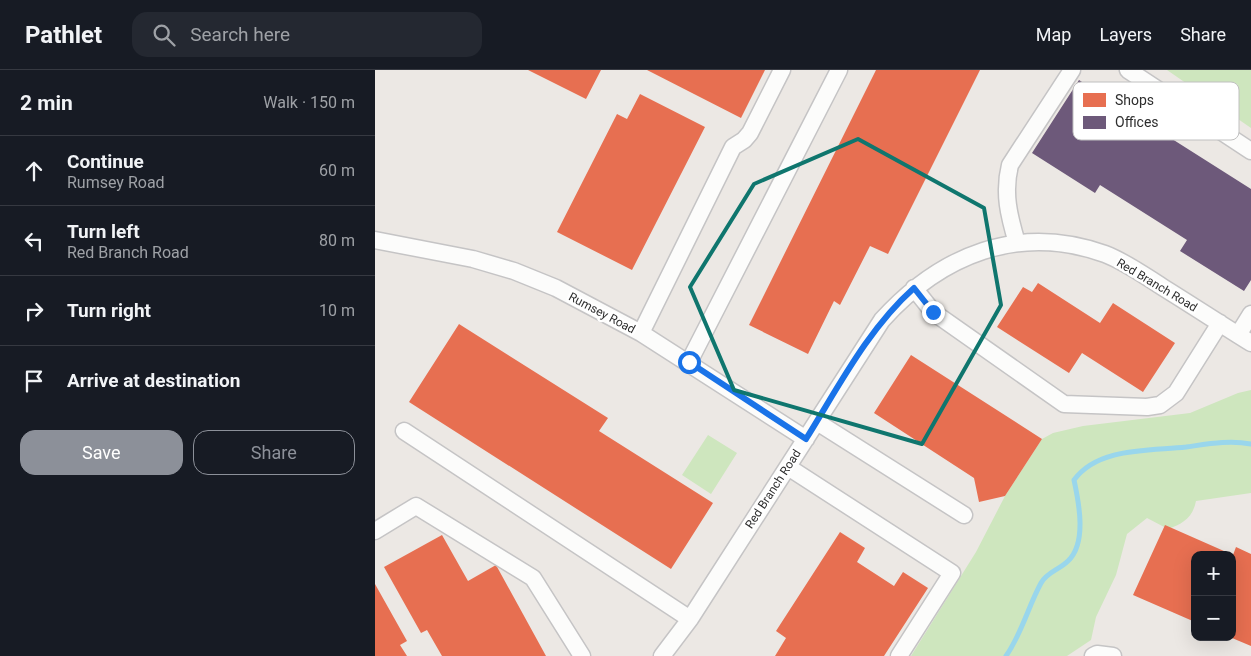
<!DOCTYPE html>
<html lang="en">
<head>
<meta charset="utf-8">
<style>
	:root { --surface:#171b24; --page:#242831; --text:#f1f3f6; --muted:#9ea1a6; --line:#363941; --accent:#8c9099 }
	body { margin:0; font-family:Roboto,sans-serif; background:var(--page); color:var(--text) }
	.controls { position:absolute; right:15px; bottom:15px; display:grid; overflow:hidden; border-radius:10px; box-shadow:0 5px 20px #0002 }
	.controls button { width:45px; height:45px; display:grid; place-items:center; padding:0; border:0; border-bottom:1px solid var(--line); background:var(--surface); color:var(--text); font:25px sans-serif }
	.stop { position:absolute; width:15px; height:15px; margin:-11px; border:4px solid #1a73e8; border-radius:50%; background:#fff }
	.stop.end { background:#1a73e8; border-color:#fff; box-shadow:0 1px 5px #0008 }
	.list { margin:0; padding:0; list-style:none }
	h2 { display:flex; justify-content:space-between; align-items:center; height:65px; margin:0; padding:0 20px; font-size:21px }
	h2 small { font-size:16px; font-weight:400; color:var(--muted) }
	.list li { display:grid; grid-template-columns:32px 1fr auto; gap:15px; align-items:center; box-sizing:border-box; height:70px; padding:0 20px; border-top:1px solid var(--line) }
	.list b { display:block; font-size:19px; white-space:nowrap }
	.list p { margin:0; font-size:16px; white-space:nowrap; color:var(--muted) }
	.list em { font-size:16px; font-style:normal; color:var(--muted) }
	.actions { display:flex; gap:10px; padding:15px 20px }
	.actions a { flex:1; padding:11px 0; border:1px solid var(--accent); border-radius:15px; text-align:center; font-size:18px; color:var(--accent) }
	.actions .main { background:var(--accent); color:#fff }
	.icon { flex:none; width:28px; height:28px; fill:none; stroke:currentColor; stroke-width:2; stroke-linecap:round; stroke-linejoin:round }
	.map { position:relative; flex:none; width:876px; height:586px; overflow:hidden }
	header { display:flex; align-items:center; gap:30px; box-sizing:border-box; height:70px; padding:0 25px; background:var(--surface); border-bottom:1px solid var(--line) }
	header strong { font-size:24px }
	nav { display:flex; gap:28px; margin-inline-start:auto; font-size:18px }
	.search { width:350px; height:45px; background:var(--page); display:flex; align-items:center; gap:12px; box-sizing:border-box; padding:0 18px; border-radius:15px; color:var(--muted); font-size:19px }
	main { display:flex }
	aside { flex:1; background:var(--surface) }
	.map>svg:first-child { display:block }
	.green { fill:#cee6be }
	.shops { fill:#e76f51 }
	.offices { fill:#6d597a }
	.lines { fill:none; stroke-linecap:round; stroke-linejoin:round }
	.stream { stroke:#99d6ec; stroke-width:5 }
	.minor-casing { stroke:#c5c4c5; stroke-width:19 }
	.minor { stroke:#fcfcfb; stroke-width:16 }
	.route { stroke:#1a73e8; stroke-width:6 }
	.marked { fill:none; stroke:#0f766e; stroke-width:4; stroke-linejoin:round }
	.labels { text-anchor:middle; dominant-baseline:central; stroke-width:5; stroke-linejoin:round; paint-order:stroke }
	.street-label { font-size:12px; fill:#2e2e2e; stroke:#fff }
	.key { fill:#fff; stroke:#c0c0c0; stroke-width:1 }
	.key-label { font-size:14px; fill:#2e2e2e }
</style>
</head>
<body>
<header>
<strong>Pathlet</strong>
<div class="search"><svg class="icon" aria-label="search" viewBox="0 0 24 24"><circle cx="10" cy="10" r="6"/><path d="M15 15l6 6"/></svg>Search here</div>
<nav><a>Map</a><a>Layers</a><a>Share</a></nav>
</header>
<main>
<aside>
<h2>2 min<small>Walk · 150 m</small></h2>
<ul class="list">
<li><svg class="icon" aria-label="ahead" viewBox="0 0 24 24"><path d="M12 20V5M6 11l6-6 6 6"/></svg><div><b>Continue</b><p>Rumsey Road</p></div><em>60 m</em></li>
<li><svg class="icon" aria-label="left" viewBox="0 0 24 24"><path d="M17 20v-9H6M10 6l-5 5 5 5"/></svg><div><b>Turn left</b><p>Red Branch Road</p></div><em>80 m</em></li>
<li><svg class="icon" aria-label="right" viewBox="0 0 24 24"><path d="M7 20v-9h11M14 6l5 5-5 5"/></svg><div><b>Turn right</b></div><em>10 m</em></li>
<li><svg class="icon" aria-label="arrive" viewBox="0 0 24 24"><path d="M6 21V4h12l-3 4 3 4H6"/></svg><div><b>Arrive at destination</b></div></li>
</ul>
<div class="actions"><a class="main">Save</a><a>Share</a></div>
</aside>
<div class="map">
<svg width="876" height="586" viewBox="0 0 876 586">
	<rect width="100%" height="100%" fill="#ece8e4"/>
	<path class="green" d="M792,0H876V58Z
		M876,320V423L821,431C818,447 808,454 793,459L772,448L752,464L741,505L721,547L716,570L692,586H536L601,482L630,426L667,369L678,363L708,356L815,343L863,323Z
		M333,365L362,383L336,424L307,405Z"/>
	<path class="shops" d="M153,0H226L211,29Z
		M272,0H390L366,48Z
		M501,0H605L513,184L495,176L465,235L459,231L433,284L374,255Z
		M265,24L330,57L257,200L182,162L242,44L252,49Z
		M663,213L725,253L738,233L800,273L768,322L707,283L694,303L622,257L648,217L657,222Z
		M84,254L233,348L224,361L338,433L296,499L34,332Z
		M536,285L667,369L630,426L604,432L599,408L499,343Z
		M790,455L858,485L861,477L876,484V576L857,568V485H820V552L758,525Z
		M465,462L490,478L482,492L519,516L528,502L553,518L509,586H400L411,568L401,561Z
		M67,465L93,511L121,495L171,586H67L52,560L46,563L9,497Z
		M0,514L32,571L25,575L32,586H0Z"/>
	<path class="offices" d="M704,10L876,119V210L869,221L805,181L812,170L725,115L720,123L657,83Z"/>
	<g class="lines">
		<path class="stream" d="M631,586C647,563 653,537 666,513C672,502 684,500 693,491C712,473 704,433 699,410C723,377 775,381 811,377C833,374 854,370 876,374"/>
		<defs>
			<path id="minor" d="M753,0L876,81
				M0,170L98,189L139,201L181,218L266,263L431,369
				M642,173C634,146 628,123 635,95L697,0
				M539,218L558,242L689,334L772,337L785,335L801,323L845,253
				M266,263L358,77L369,70L375,63L407,0
				M863,265L876,244
				M314,292L464,0
				M442,352L589,445
				M29,361L315,549
				M413,397L577,503L524,586
				M0,461L41,436L158,508L207,586
				M287,586L315,549L507,250C566,185 643,153 730,184C751,192 770,206 789,218C818,236 847,255 876,273
				M718,586L722,584L738,586"/>
		</defs>
		<use href="#minor" class="minor-casing"/>
		<use href="#minor" class="minor"/>
	</g>
	<g class="lines">
		<path class="route" d="M314,292L431,369C464,316 493,259 539,218L558,242"/>
	</g>
	<path class="marked" d="M483,69L609,138L626,235L547,374L359,320L315,217L379,114Z"/>
	<g class="labels">
		<g class="street-label">
			<text transform="translate(782 215) rotate(31)">Red Branch Road</text>
			<text transform="translate(227 243) rotate(28)">Rumsey Road</text>
			<text transform="translate(398 419) rotate(-57)">Red Branch Road</text>
		</g>
	</g>
	<rect x="698" y="12" width="166" height="58" rx="8" class="key"/>
	<rect x="708" y="23" width="23" height="14" fill="#e76f51"/>
	<rect x="708" y="46" width="23" height="13" fill="#6d597a"/>
	<g class="key-label">
		<text x="740" y="35">Shops</text>
		<text x="740" y="57">Offices</text>
	</g>
</svg>
<div class="controls">
<button>+</button>
<button>−</button>
</div>
<div class="stop" style="left:314px;top:292px"></div>
<div class="stop end" style="left:558px;top:242px"></div>
</div>
</main>
</body>
</html>
